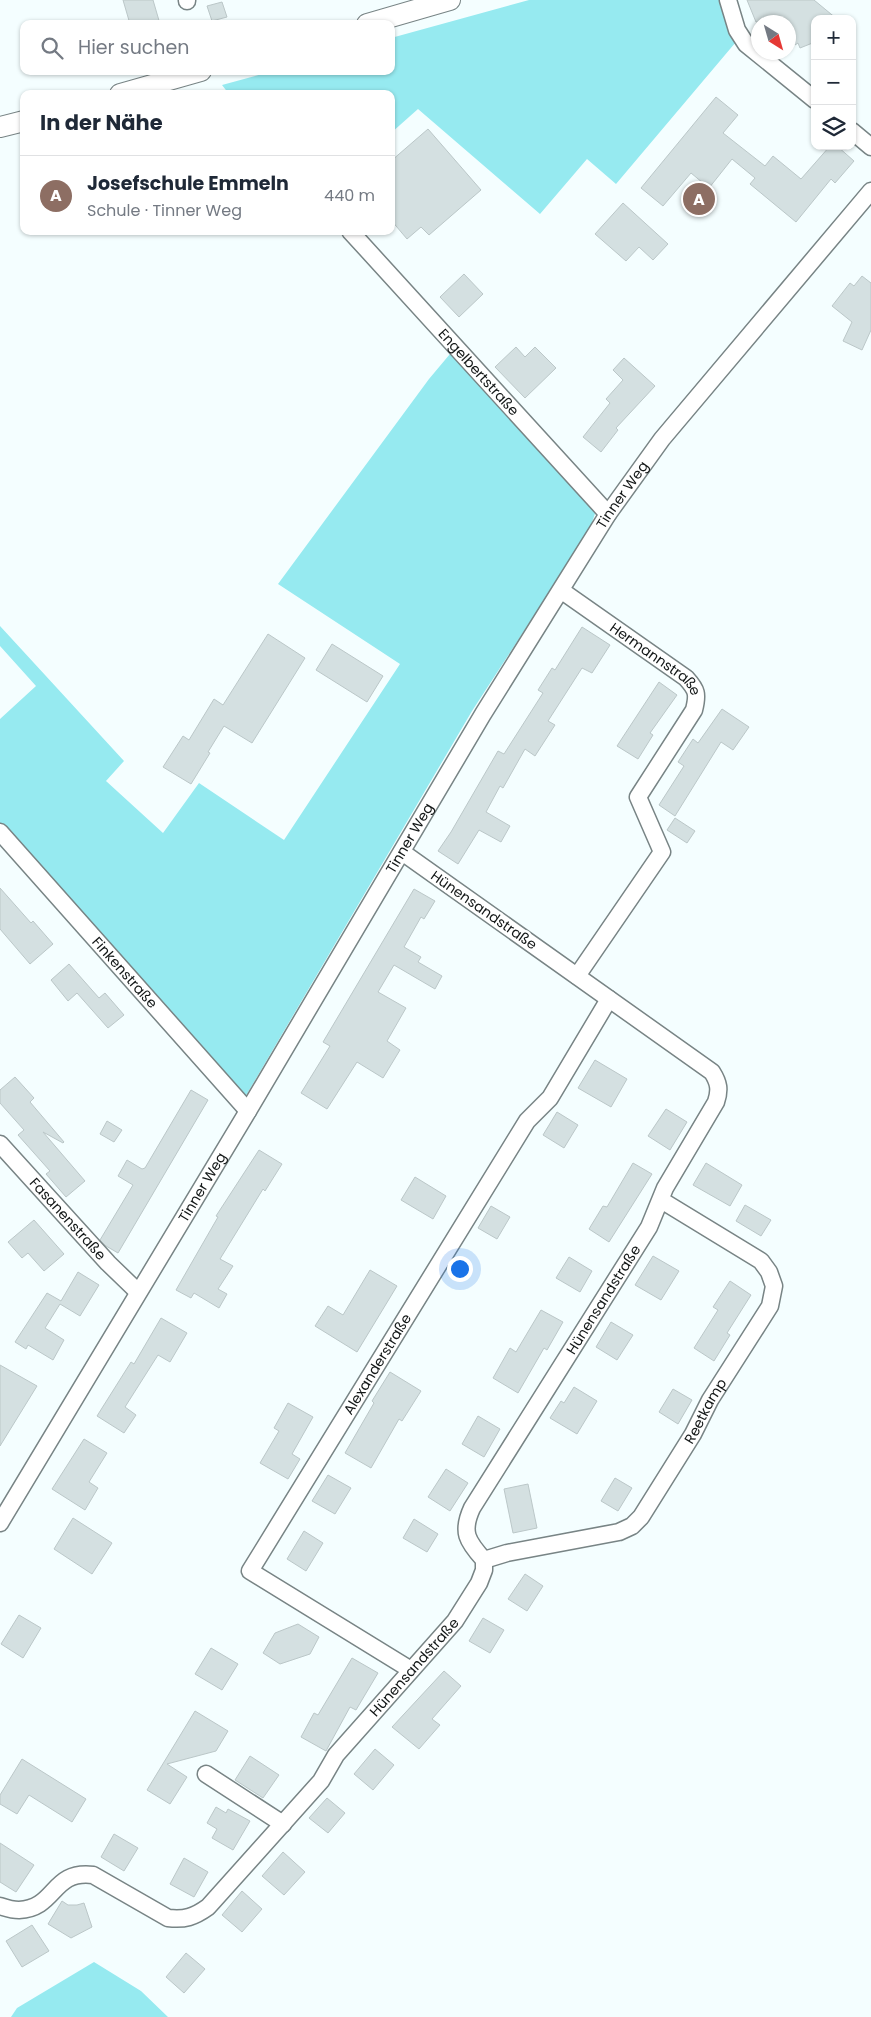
<!DOCTYPE html>
<html lang="de">
<head>
<meta charset="utf-8">
<style>
	:root { --surface:#fff; --page:#f6f6f7; --text:#1f2937; --muted:#747a83; --line:#e0e1e3; --accent:#b45309 }
	body { margin:0; font-family:Poppins,sans-serif; background:var(--page); color:var(--text) }
	.controls { position:absolute; right:15px; top:15px; display:grid; overflow:hidden; border-radius:10px; box-shadow:0 1px 4px #0004 }
	.controls button { width:45px; height:45px; display:grid; place-items:center; padding:0; border:0; border-bottom:1px solid var(--line); background:var(--surface); color:var(--text); font:25px sans-serif }
	.compass { position:absolute; left:751px; top:15px; width:45px; height:45px; border-radius:50%; background:var(--surface); box-shadow:0 1px 4px #0004; rotate:143deg }
	.you { position:absolute; left:459px; top:1268px; width:18px; height:18px; margin:-12px; border:4px solid #fff; border-radius:50%; background:#1a73e8; box-shadow:0 0 0 8px #1a73e833 }
	.badge { display:grid; place-items:center; width:32px; height:32px; border-radius:50%; background:var(--accent); color:#fff; font-size:16px; font-weight:700 }
	.pin { position:absolute; translate:-50% -50%; border:2px solid #fff; box-shadow:0 1px 5px #0006 }
	.list { margin:0; padding:0; list-style:none }
	h2 { display:flex; justify-content:space-between; align-items:center; height:65px; margin:0; padding:0 20px; font-size:21px }
	h2 small { font-size:16px; font-weight:400; color:var(--muted) }
	.list li { display:grid; grid-template-columns:32px 1fr auto; gap:15px; align-items:center; box-sizing:border-box; height:80px; padding:0 20px; border-top:1px solid var(--line) }
	.list b { display:block; font-size:19px; white-space:nowrap }
	.list p { margin:0; font-size:16px; white-space:nowrap; color:var(--muted) }
	.list em { font-size:16px; font-style:normal; color:var(--muted) }
	.icon { flex:none; width:28px; height:28px; fill:none; stroke:currentColor; stroke-width:2; stroke-linecap:round; stroke-linejoin:round }
	.map { position:relative; flex:none; width:871px; height:2017px; overflow:hidden }
	.search { position:absolute; background:var(--surface); box-shadow:0 1px 4px #0004; left:20px; top:20px; width:375px; height:55px; display:flex; align-items:center; gap:12px; box-sizing:border-box; padding:0 18px; border-radius:10px; color:var(--muted); font-size:19px }
	.panel { position:absolute; background:var(--surface); box-shadow:0 1px 4px #0004; left:20px; top:90px; width:375px; height:145px; border-radius:10px }
	.map>svg:first-child { display:block }
	.green { fill:#96eaf0 }
	.building { fill:#d4e0e1; stroke:#bbc7c8 }
	.lines { fill:none; stroke-linecap:round; stroke-linejoin:round }
	.minor-casing { stroke:#788485; stroke-width:19 }
	.major-casing { stroke:#788485; stroke-width:22 }
	.minor { stroke:#fff; stroke-width:16 }
	.major { stroke:#fff; stroke-width:20 }
	.labels { text-anchor:middle; dominant-baseline:central; stroke-width:5; stroke-linejoin:round; paint-order:stroke }
	.street-label { font-size:14px; fill:#131717; stroke:#fff }
</style>
</head>
<body>
<div class="map">
<svg width="871" height="2017" viewBox="0 0 871 2017">
	<rect width="100%" height="100%" fill="#f4feff"/>
	<path class="green" d="M529,0H728L741,36L616,184L587,159L540,214L418,109L391,133V94H229L222,85L273,71H391V38Z
		M455,348L598,505L589,531L472,711L241,1104L0,832V719L36,686L0,646V626L124,761L106,781L163,833L199,783L284,840L400,664L278,584L429,379Z
		M94,1962L141,1991L168,2017H11L17,2008Z"/>
	<path class="building" d="M123,0H153L160,24H130Z
		M747,0H814L837,19H815V42L800,48L798,43L795,45L788,29V22H756Z
		M222,2L227,17L212,21L207,6Z
		M716,97L738,115L723,133L765,166L773,156L801,179L830,146H837L854,161L835,183L831,179L796,222L750,184L755,178L732,159L709,188L691,173L663,206L641,188Z
		M428,129L481,190L429,235L421,227L407,239L391,220V161Z
		M623,203L668,244L653,260L639,247L626,261L595,234Z
		M464,274L483,294L459,317L440,297Z
		M862,276L871,283V330L862,350L843,341L852,322L832,306L850,283L854,286Z
		M516,347L525,357L535,347L556,368L525,398L495,367Z
		M624,358L655,386L616,428L618,430L601,452L583,437L610,403L606,399L623,380L613,370Z
		M582,627L610,645L592,673L582,668L548,721L555,725L535,756L525,749L503,788L500,786L486,812L510,826L501,842L479,830L458,864L438,851L451,832L498,751L504,754L543,693L538,690L552,668L555,670Z
		M268,634L305,658L252,743L224,726L208,752L210,753L191,784L163,767L183,736L189,740L214,699L223,705Z
		M332,644L383,676L367,702L316,670Z
		M659,682L677,695L650,733L653,735L638,759L617,746Z
		M722,709L749,727L733,750L721,742L675,816L659,805L684,766L678,762L693,739L698,743Z
		M675,818L695,831L687,843L667,830Z
		M0,888L31,923L33,921L53,944L30,964L0,929Z
		M414,889L435,901L424,919L421,917L404,947L421,957L418,962L442,976L435,989L394,965L378,992L406,1008L387,1041L400,1050L383,1078L357,1062L327,1109L301,1093L330,1046L323,1042Z
		M69,964L99,998L105,993L124,1015L108,1028L77,993L68,1001L51,980Z
		M595,1060L627,1079L611,1107L578,1088Z
		M15,1077L34,1098L30,1102L64,1142L63,1143L43,1132L85,1181L66,1197L46,1174L50,1171L18,1135L24,1130L0,1103V1090Z
		M191,1090L208,1100L118,1253L106,1246L100,1240L133,1185L118,1176L127,1160L142,1169L145,1168Z
		M666,1109L687,1122L670,1150L648,1136Z
		M557,1112L578,1125L564,1148L543,1135Z
		M107,1121L122,1130L114,1142L100,1134Z
		M259,1150L282,1164L265,1191L263,1189L220,1259L233,1266L218,1289L227,1294L219,1308L194,1293L191,1298L176,1290L218,1217L216,1216Z
		M633,1163L652,1174L609,1242L589,1229L603,1206L607,1207Z
		M706,1163L742,1185L730,1206L693,1185Z
		M415,1177L446,1196L433,1219L401,1200Z
		M745,1205L771,1220L761,1236L736,1221Z
		M491,1206L510,1217L497,1239L478,1228Z
		M34,1220L64,1254L44,1271L28,1253L22,1258L8,1242Z
		M653,1256L679,1271L661,1300L635,1285Z
		M569,1257L592,1271L580,1292L556,1278Z
		M370,1270L397,1286L357,1352L315,1326L328,1306L343,1315Z
		M78,1272L99,1285L80,1316L60,1304L45,1328L64,1340L53,1360L28,1345L26,1349L15,1342L47,1293L61,1301Z
		M730,1281L751,1295L727,1333L730,1335L714,1361L694,1348L718,1310L713,1307Z
		M541,1310L563,1322L547,1350L544,1348L518,1393L493,1378L510,1348L516,1352Z
		M161,1318L187,1333L170,1362L158,1355L125,1407L136,1415L124,1433L97,1416L131,1362L134,1364Z
		M611,1322L633,1335L617,1360L596,1347Z
		M0,1365L37,1386L0,1446Z
		M390,1372L421,1391L402,1421L399,1419L371,1468L345,1453L374,1403L372,1401Z
		M574,1387L597,1401L577,1434L550,1418L561,1401L564,1403Z
		M673,1389L692,1400L678,1424L659,1412Z
		M288,1403L313,1417L292,1454L300,1459L288,1479L260,1463L279,1431L274,1428Z
		M478,1416L500,1429L484,1457L462,1444Z
		M84,1439L107,1453L89,1482L98,1488L85,1510L52,1489Z
		M446,1469L468,1483L450,1511L428,1497Z
		M328,1475L351,1488L335,1514L312,1501Z
		M615,1478L632,1488L618,1511L601,1501Z
		M528,1484L537,1528L513,1533L504,1489Z
		M73,1518L112,1543L92,1574L54,1549Z
		M414,1519L438,1534L427,1552L403,1538Z
		M304,1531L323,1543L306,1571L287,1559Z
		M525,1574L543,1586L527,1611L508,1599Z
		M19,1615L41,1628L23,1658L1,1644Z
		M483,1618L504,1630L490,1653L469,1641Z
		M298,1624L319,1637L310,1654L280,1664L263,1653L275,1633Z
		M211,1648L238,1664L222,1690L195,1674Z
		M352,1658L378,1673L356,1710L350,1707L326,1751L301,1737L314,1713L318,1715Z
		M444,1671L461,1686L432,1719L440,1725L419,1749L392,1727Z
		M195,1711L228,1731L216,1751L167,1764L187,1777L170,1804L147,1790Z
		M375,1749L394,1765L373,1790L354,1774Z
		M250,1756L279,1775L263,1798L235,1780Z
		M22,1759L86,1799L72,1822L29,1795L17,1814L0,1804V1795Z
		M327,1798L345,1813L328,1833L309,1818Z
		M216,1807L226,1813L228,1809L250,1821L233,1850L212,1838L217,1829L207,1823Z
		M114,1834L138,1848L124,1871L101,1857Z
		M0,1843L34,1865L16,1892L0,1882Z
		M283,1852L305,1872L284,1895L262,1876Z
		M184,1858L208,1872L194,1897L170,1884Z
		M242,1891L262,1909L242,1932L222,1915Z
		M62,1901L68,1905H77L84,1903L92,1927L71,1938L48,1924Z
		M32,1925L49,1951L22,1967L6,1941Z
		M186,1953L205,1969L184,1993L166,1977Z"/>
	<g class="lines">
		<defs>
			<g id="minor">
				<path d="M187,0V1"/>
				<path d="M728,0L737,30L746,44L815,100"/>
				<path d="M852,131L871,147"/>
				<path id="s1" d="M350,231L608,514"/>
				<path id="s2" d="M562,591L686,678C697,690 698,694 694,710L638,797L662,852L577,976"/>
				<path id="s3" d="M0,832L248,1111"/>
				<path id="s4" d="M0,1144L108,1263L138,1292"/>
				<path id="s5" d="M0,1523L248,1111L483,714L608,514L662,439L871,191"/>
				<path id="s6" d="M484,1560L507,1553L619,1532L632,1526L641,1517L693,1434L710,1400L770,1306L774,1286L769,1272L761,1261L661,1200"/>
				<path id="s7" d="M411,1670L250,1571L527,1121L550,1098L609,999"/>
				<path d="M206,1774L283,1824"/>
				<path id="s8" d="M0,1906C6,1908 13,1910 19,1910C57,1908 51,1870 93,1875L168,1918C185,1920 194,1917 208,1907L321,1781L336,1755L455,1621L479,1583L484,1570V1560C467,1541 461,1532 472,1508L649,1227L665,1188L716,1102C720,1090 719,1083 712,1072L402,852"/>
			</g>
			<path id="major" d="M367,24L450,0
				M120,94L201,71
				M0,127L24,121"/>
		</defs>
		<use href="#minor" class="minor-casing"/>
		<use href="#major" class="major-casing"/>
		<use href="#minor" class="minor"/>
		<use href="#major" class="major"/>
	</g>
	<g class="labels">
		<g class="street-label">
			<text stroke="none"><textPath href="#s1" startOffset="191">Engelbertstraße</textPath></text>
			<text stroke="none"><textPath href="#s5" startOffset="1202">Tinner Weg</textPath></text>
			<text stroke="none"><textPath href="#s2" startOffset="116">Hermannstraße</textPath></text>
			<text stroke="none"><textPath href="#s5" startOffset="798">Tinner Weg</textPath></text>
			<text transform="translate(484 910) rotate(35)">Hünensandstraße</text>
			<text stroke="none"><textPath href="#s3" startOffset="188">Finkenstraße</textPath></text>
			<text stroke="none"><textPath href="#s5" startOffset="392">Tinner Weg</textPath></text>
			<text stroke="none"><textPath href="#s4" startOffset="101">Fasanenstraße</textPath></text>
			<text stroke="none"><textPath href="#s8" startOffset="986">Hünensandstraße</textPath></text>
			<text stroke="none"><textPath href="#s7" startOffset="432">Alexanderstraße</textPath></text>
			<text stroke="none"><textPath href="#s6" startOffset="289">Reetkamp</textPath></text>
			<text stroke="none"><textPath href="#s8" startOffset="551">Hünensandstraße</textPath></text>
		</g>
	</g>
</svg>
<div class="controls">
<button>+</button>
<button>−</button>
<button><svg class="icon" aria-label="layers" viewBox="0 0 24 24"><path d="M12 4l9 5-9 5-9-5zM3 14l9 5 9-5"/></svg></button>
</div>
<svg class="compass" viewBox="-18 -18 36 36"><path d="M0-13l5 13h-10z" fill="#e53935"/><path d="M0 13l5-13h-10z" fill="#747a83"/></svg>
<div class="you"></div>
<div class="pin badge" style="left:699px;top:199px;background:#8d6e63">A</div>
<div class="search"><svg class="icon" aria-label="search" viewBox="0 0 24 24"><circle cx="10" cy="10" r="6"/><path d="M15 15l6 6"/></svg>Hier suchen</div>
<section class="panel">
<h2>In der Nähe<small></small></h2>
<ul class="list">
<li><span class="badge" style="background:#8d6e63">A</span><div><b>Josefschule Emmeln</b><p>Schule · Tinner Weg</p></div><em>440 m</em></li>
</ul>
</section>
</div>
</body>
</html>
